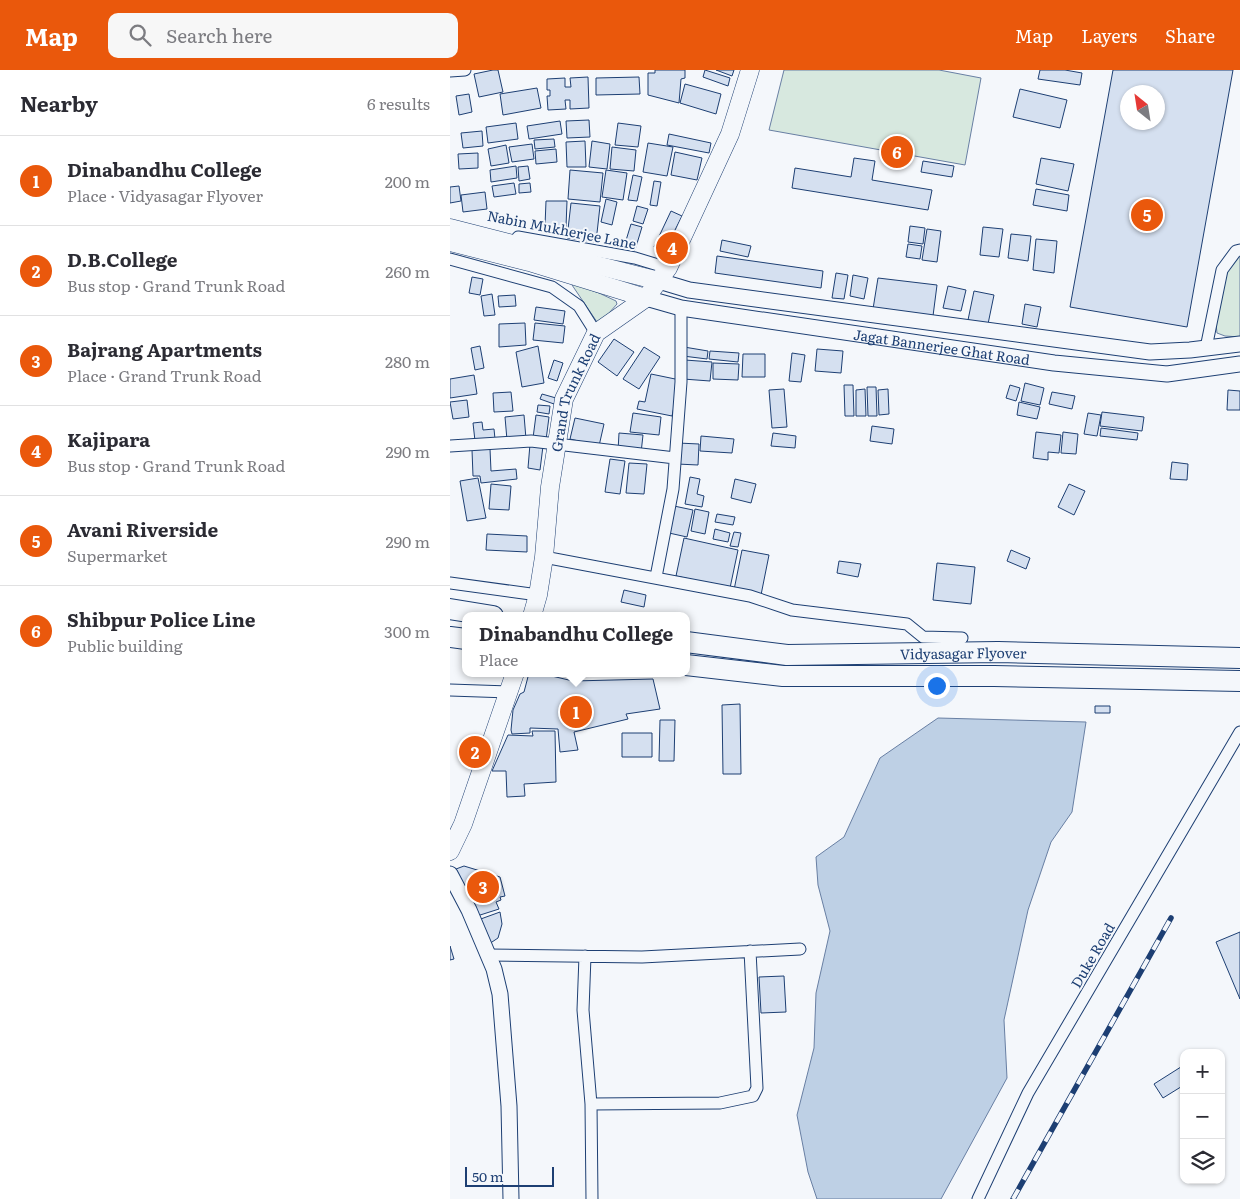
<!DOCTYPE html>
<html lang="en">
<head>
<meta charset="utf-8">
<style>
	:root { --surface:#fff; --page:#f7f7f7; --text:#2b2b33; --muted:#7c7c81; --line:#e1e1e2; --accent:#ea580c }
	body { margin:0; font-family:Literata,serif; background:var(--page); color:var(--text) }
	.controls { position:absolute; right:15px; bottom:15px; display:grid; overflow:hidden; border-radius:10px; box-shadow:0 1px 4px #0004 }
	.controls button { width:45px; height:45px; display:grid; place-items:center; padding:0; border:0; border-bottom:1px solid var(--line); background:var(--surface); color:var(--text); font:25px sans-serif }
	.compass { position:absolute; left:670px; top:15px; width:45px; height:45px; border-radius:50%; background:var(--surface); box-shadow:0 1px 4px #0004; rotate:330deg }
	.scale { position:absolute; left:15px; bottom:12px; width:89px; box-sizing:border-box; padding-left:5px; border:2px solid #1d3f73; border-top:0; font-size:14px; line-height:18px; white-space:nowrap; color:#1d3f73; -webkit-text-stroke:4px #f4f7fb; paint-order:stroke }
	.you { position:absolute; left:486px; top:615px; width:18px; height:18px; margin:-12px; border:4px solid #fff; border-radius:50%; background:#1a73e8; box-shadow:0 0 0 8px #1a73e833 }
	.badge { display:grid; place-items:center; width:32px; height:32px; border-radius:50%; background:var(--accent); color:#fff; font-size:16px; font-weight:700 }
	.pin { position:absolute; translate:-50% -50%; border:2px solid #fff; box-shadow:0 1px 5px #0006 }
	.popup { position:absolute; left:12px; top:542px; width:228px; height:65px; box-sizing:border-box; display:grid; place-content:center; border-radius:10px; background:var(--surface); filter:drop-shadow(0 1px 4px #0005); font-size:16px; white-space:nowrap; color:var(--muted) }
	.popup b { font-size:19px; color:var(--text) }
	.popup::after { content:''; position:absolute; left:50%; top:100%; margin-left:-10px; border:10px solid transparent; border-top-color:var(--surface) }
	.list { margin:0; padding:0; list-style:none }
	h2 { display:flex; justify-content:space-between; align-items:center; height:65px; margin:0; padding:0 20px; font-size:21px }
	h2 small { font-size:16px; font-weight:400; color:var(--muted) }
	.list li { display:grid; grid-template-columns:32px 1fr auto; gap:15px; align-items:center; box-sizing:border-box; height:90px; padding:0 20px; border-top:1px solid var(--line) }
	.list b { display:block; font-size:19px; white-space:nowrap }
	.list p { margin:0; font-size:16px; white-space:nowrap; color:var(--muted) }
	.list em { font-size:16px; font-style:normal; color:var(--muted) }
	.icon { flex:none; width:28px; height:28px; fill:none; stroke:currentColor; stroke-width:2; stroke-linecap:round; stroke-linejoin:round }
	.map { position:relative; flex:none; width:790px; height:1129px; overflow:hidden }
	header { display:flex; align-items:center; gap:30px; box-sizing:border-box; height:70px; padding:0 25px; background:var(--accent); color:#fff }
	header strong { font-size:24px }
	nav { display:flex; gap:28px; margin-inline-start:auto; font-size:18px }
	.search { width:350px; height:45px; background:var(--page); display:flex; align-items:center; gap:12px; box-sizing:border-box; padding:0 18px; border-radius:10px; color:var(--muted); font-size:19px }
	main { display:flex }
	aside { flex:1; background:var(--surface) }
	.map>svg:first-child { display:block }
	.green { fill:#d7e8df; stroke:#687fa3 }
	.water { fill:#bed0e5; stroke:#687fa3 }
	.building { fill:#d5e0f0; stroke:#1d3f73; fill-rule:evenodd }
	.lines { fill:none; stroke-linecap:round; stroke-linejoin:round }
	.street-casing { stroke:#1d3f73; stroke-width:13 }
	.secondary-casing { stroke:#1d3f73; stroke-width:17 }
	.primary-casing { stroke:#1d3f73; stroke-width:19 }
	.highway-casing { stroke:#1d3f73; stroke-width:22 }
	.street { stroke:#f4f7fb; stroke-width:11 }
	.secondary { stroke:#f4f7fb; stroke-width:15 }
	.primary { stroke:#f4f7fb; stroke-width:18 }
	.highway { stroke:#f4f7fb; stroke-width:20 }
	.rail-casing { stroke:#1d3f73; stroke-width:5.5 }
	.rail { stroke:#f4f7fb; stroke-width:4; stroke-dasharray:11; stroke-linecap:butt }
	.labels { text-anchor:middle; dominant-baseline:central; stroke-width:4; stroke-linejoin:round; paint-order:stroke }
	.street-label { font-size:14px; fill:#1d3f73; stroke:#f4f7fb }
</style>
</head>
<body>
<header>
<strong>Map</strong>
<div class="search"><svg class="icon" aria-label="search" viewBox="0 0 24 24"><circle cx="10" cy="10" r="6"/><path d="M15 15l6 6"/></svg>Search here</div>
<nav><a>Map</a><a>Layers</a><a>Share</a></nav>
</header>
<main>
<aside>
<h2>Nearby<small>6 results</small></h2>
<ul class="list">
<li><span class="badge">1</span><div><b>Dinabandhu College</b><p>Place · Vidyasagar Flyover</p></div><em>200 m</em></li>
<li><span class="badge">2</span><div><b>D.B.College</b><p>Bus stop · Grand Trunk Road</p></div><em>260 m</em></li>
<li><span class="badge">3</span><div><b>Bajrang Apartments</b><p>Place · Grand Trunk Road</p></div><em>280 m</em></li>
<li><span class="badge">4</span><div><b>Kajipara</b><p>Bus stop · Grand Trunk Road</p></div><em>290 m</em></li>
<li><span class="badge">5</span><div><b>Avani Riverside</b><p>Supermarket</p></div><em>290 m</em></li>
<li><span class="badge">6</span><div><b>Shibpur Police Line</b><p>Public building</p></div><em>300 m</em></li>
</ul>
</aside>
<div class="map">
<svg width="790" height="1129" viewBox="0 0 790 1129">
	<rect width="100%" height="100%" fill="#f4f7fb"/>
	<path class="green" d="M334,0H489L531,8L515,95L319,60Z
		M790,180V267L775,266L767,263L766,254L775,201Z
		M124,214L149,223L166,231L167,234L151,252H147L122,215Z"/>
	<path class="water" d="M488,648L636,652L622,742L601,772L578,840L554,950L557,1008L491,1129H367L358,1102L347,1045L364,978L366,923L380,861L368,815L366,787L394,767L430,688Z"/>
	<path class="building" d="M43,0H48L53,22L29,27L24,4Z
		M205,0H235V8L231,9L229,33L198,25V3H205Z
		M255,0L280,8L278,16L253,7Z
		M266,0H284L282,6Z
		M590,0H615L632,3L630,15L588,9Z
		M663,0H783L737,257L620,237ZM678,22H708V52H678Z
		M138,7L139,38L120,39V30H115L116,39L98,40L97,26H100V20H97V9L115,8V17H121L120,8Z
		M189,7L190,24L146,25V8Z
		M235,14L271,24L266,44L230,33Z
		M87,18L91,38L53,45L50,24Z
		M570,19L617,30L610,58L563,47Z
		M19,24L22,42L9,45L6,26Z
		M139,50L140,67L117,68L116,51Z
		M110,51L112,64L79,69L77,56Z
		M66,53L68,69L38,73L36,57Z
		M168,53L191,56L188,77L165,75Z
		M32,61L33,76L13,78L11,63Z
		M219,64L261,73L259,83L217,75Z
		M104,69L105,77L85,79L84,70Z
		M135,71L136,97H117L116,72Z
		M142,71L160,74L157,99L139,97Z
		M198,73L223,77L217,106L193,102Z
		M82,74L84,89L62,92L59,77Z
		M56,75L59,93L41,96L38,79Z
		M162,77L186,80L184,101L160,99Z
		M106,79L107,92L86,94L85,81Z
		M225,82L252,88L247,110L221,105Z
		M28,83V98L9,99L8,84Z
		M404,88L425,91L422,110L482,120L478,140L342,118L345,98L401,107Z
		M591,88L624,94L618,121L586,114Z
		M473,91L504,96L502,107L471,102Z
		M66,96L67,108L41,112L40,100Z
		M78,96L80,109L69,111L68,97Z
		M120,100L153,103L150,132L118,129Z
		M156,100L177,103L173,130L152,127Z
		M183,105L192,107L187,131L178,130Z
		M204,111L211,112L207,136L200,135Z
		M64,113L66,124L44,127L42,116Z
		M80,113L81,122L69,123V114Z
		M9,116L11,131L0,133V117Z
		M586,119L619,125L617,141L583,135Z
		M35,122L37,139L13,142L11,125Z
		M156,129L167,132L162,155L151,152Z
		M96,131H117L116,157L95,156Z
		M121,133L150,136L146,172L117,168Z
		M187,136L198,139L193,154L183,151Z
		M221,141L232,146L214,182L204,177Z
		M181,154L192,157L185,180L174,177Z
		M460,156L475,158L473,174L458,172Z
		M533,157L553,159L549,187L530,185Z
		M477,159L491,161L487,192L472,190Z
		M561,164L581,166L578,191L558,188Z
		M586,169L607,171L604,203L583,200Z
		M272,170L301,176L298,187L270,181Z
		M458,174L472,176L470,189L456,187Z
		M267,186L373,201L371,218L265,203Z
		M386,203L398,205L394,229L382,228Z
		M403,205L418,208L414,229L400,226Z
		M22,207L33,209L30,225L19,223Z
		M428,208L487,215L483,246L423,239Z
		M498,216L516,220L511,241L493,238Z
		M524,221L544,225L538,254L518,250Z
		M42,224L45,245L34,246L31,226Z
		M65,225L66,236L49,237L48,226Z
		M575,234L591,237L587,257L572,254Z
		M86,237L115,241L113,254L84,250Z
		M75,253L76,275L49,277V254Z
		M85,253L115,256L113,273L83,270Z
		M164,269L184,282L167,306L148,292Z
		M30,276L34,298L25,300L21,278Z
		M88,276L94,313L72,317L66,282Z
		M194,277L210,287L189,319L173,309Z
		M234,277L258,281L257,289L233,286Z
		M367,279L393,281L391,303L365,301Z
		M260,281L289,283L288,292L259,289Z
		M342,283L355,285L351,312L339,311Z
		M293,284H315V307H292Z
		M104,290L113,293L107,311L98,308Z
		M235,290L262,292L260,311L233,309Z
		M263,293L289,294L288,310L263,309Z
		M201,304L230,310L222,346L187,339L189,331L195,332Z
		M24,305L27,324L0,328V309Z
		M575,313L594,318L590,335L571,331Z
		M394,315H403L404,346H395Z
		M560,315L570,318L566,331L556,328Z
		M417,317H426L427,346H418Z
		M334,319L337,357L322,358L319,320Z
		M415,319L416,346H406V320Z
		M438,319L439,344L429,345L428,320Z
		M778,320L790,321V340H777Z
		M61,322L63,341L44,342L43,323Z
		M602,322L625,326L622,339L599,334Z
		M92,324L106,328L104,334L90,329Z
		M17,330L19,347L3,349L0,332Z
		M569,332L590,337L587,349L567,345Z
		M88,335L100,336L99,344L87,342Z
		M652,342L694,347L692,361L650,356Z
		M183,343L211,347L209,365L180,362Z
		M638,343L651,345L647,366L634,364Z
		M74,345L76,369L57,370L55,347Z
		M86,345L99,347L96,370L83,368Z
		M125,348L154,354L149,376L120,369Z
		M32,352L33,360L44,359L45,369L25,371L23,353Z
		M422,356L444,359L442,374L420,371Z
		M651,358L688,363L687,370L650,366Z
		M586,362L611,365L609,383L598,382V390L583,388Z
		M613,362L628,364L626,384L611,383Z
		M169,363L193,365L191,383L168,381Z
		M323,363L346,366L345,378L321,376Z
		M251,366L284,369L282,383L250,381Z
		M228,373L249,374L248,395L227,394Z
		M80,374L93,376L90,400L78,398Z
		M40,379L41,401L66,399L67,409L31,413L30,406H23L22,380Z
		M160,389L175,391L170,424L155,422Z
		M722,392L738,394L737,410L720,409Z
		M179,393L197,394L194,424L176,423Z
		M240,407L250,409L247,424L254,426L252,437L235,434Z
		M28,408L36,448L17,451L10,411Z
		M285,409L306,414L301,433L281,428Z
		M41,414L61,416L59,440L39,439Z
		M619,414L635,421L624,445L608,437Z
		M224,436L243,440L237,467L219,463Z
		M245,439L259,442L255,464L241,461Z
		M267,444L285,447L283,455L265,452Z
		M265,459L280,463L278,472L263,469Z
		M284,462L291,463L288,477L280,476Z
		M37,464L77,466V482L36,480Z
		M234,468L288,480L280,518L226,506Z
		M292,480L319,485L311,525L284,520Z
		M561,480L580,488L576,499L557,491Z
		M389,491L411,494L408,507L387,503Z
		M487,493L525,497L521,534L483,530Z
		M174,520L196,525L194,537L171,532Z
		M79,603H89L123,611L203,609L210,639L176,644L178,649L124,662L128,680L110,682L108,659L80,658V663L62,664L61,660L63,640L70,624L74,622Z
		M290,634L291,704H273L272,635Z
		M645,636H660V643H645Z
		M210,650H225L224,691H209Z
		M82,661H105L106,712L74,714L75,726L57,727L56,701H42L58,665L83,666Z
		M172,663H202V687H172Z
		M14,796L50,807L55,826L50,827L51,830L46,832L49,839L27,846L6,799Z
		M50,842L52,854L48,868L39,874L28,850Z
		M790,862V929L766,872Z
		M0,876L4,889L0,890Z
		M334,906L336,942L311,943L309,907Z
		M734,995V1015L713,1028L704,1014Z"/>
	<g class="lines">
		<defs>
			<path id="street" d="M0,1L15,0
				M68,167L185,188L218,198
				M0,189L102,217L129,236L146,263
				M756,278L772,200L786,181L790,180
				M0,376L81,371L225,388
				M94,487L300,526L342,540L457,554L473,567L512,568
				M206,507L223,419L231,312V238
				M0,513L88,525
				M0,620L59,622
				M38,885L192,887L350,879
				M135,886L133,940L141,1034L142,1129
				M141,1034L270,1033L303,1026L307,1018L300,881
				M528,1129L578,1023L790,662"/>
			<g id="secondary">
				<path d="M209,211L239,220L700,282L740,280L790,274"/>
				<path id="s1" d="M196,228L231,238L604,293L717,304L790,294"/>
				<path d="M0,804L19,840L44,899L50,924L59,1036L61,1129"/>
			</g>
			<g id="primary">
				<path d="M0,158L209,211"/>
				<path d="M0,172L79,192L196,228"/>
				<path id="s2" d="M82,546L88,525L94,487L100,417L114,329L146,263L196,228L218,198L280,64L300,0"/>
				<path d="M0,781L13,754L65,603"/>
			</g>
			<g id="highway">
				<path d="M0,539L43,546"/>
				<path d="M0,567L16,569"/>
				<path id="s3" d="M236,572L337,585L548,582L790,588"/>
				<path d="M236,595L333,606H544L790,611"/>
			</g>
		</defs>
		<use href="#street" class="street-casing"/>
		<use href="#secondary" class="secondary-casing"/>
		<use href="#primary" class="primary-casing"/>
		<use href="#highway" class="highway-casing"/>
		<use href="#street" class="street"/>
		<use href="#secondary" class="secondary"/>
		<use href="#primary" class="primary"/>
		<use href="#highway" class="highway"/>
		<defs>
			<path id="rail" d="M563,1129L721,848"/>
		</defs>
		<use href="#rail" class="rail-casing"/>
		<use href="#rail" class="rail"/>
	</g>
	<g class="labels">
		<g class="street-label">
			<text transform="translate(112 159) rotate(11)">Nabin Mukherjee Lane</text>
			<text stroke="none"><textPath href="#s1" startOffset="300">Jagat Bannerjee Ghat Road</textPath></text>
			<text stroke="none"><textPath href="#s2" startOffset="229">Grand Trunk Road</textPath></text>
			<text stroke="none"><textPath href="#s3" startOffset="278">Vidyasagar Flyover</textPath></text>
			<text transform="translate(642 885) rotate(-60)">Duke Road</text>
		</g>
	</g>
</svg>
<div class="controls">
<button>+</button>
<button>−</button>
<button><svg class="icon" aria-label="layers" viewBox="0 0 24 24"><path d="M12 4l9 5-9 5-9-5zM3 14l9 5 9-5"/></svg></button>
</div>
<svg class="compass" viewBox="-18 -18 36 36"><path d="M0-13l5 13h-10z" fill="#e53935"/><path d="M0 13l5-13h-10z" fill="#7c7c81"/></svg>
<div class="scale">50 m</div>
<div class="you"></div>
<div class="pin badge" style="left:126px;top:642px">1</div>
<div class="popup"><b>Dinabandhu College</b>Place</div>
<div class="pin badge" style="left:25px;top:682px">2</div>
<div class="pin badge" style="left:33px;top:817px">3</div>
<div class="pin badge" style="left:222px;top:178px">4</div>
<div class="pin badge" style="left:697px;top:145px">5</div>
<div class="pin badge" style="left:447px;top:82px">6</div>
</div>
</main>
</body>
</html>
